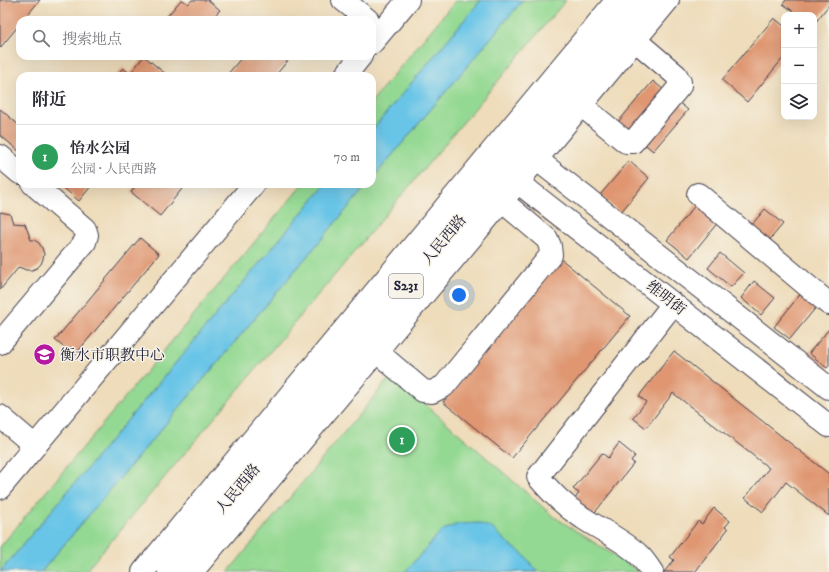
<!DOCTYPE html>
<html lang="zh">
<head>
<meta charset="utf-8">
<style>
	:root { --surface:#fff; --page:#f7f7f7; --text:#2b2b33; --muted:#7c7c81; --line:#e1e1e2; --accent:#111827 }
	body { margin:0; font-family:"IM FELL DW Pica","Noto Serif SC",serif; background:var(--page); color:var(--text) }
	.controls { position:absolute; right:12px; top:12px; display:grid; overflow:hidden; border-radius:8px; box-shadow:0 4px 16px #0002 }
	.controls button { width:36px; height:36px; display:grid; place-items:center; padding:0; border:0; border-bottom:1px solid var(--line); background:var(--surface); color:var(--text); font:20px sans-serif }
	.you { position:absolute; left:459px; top:295px; width:14px; height:14px; margin:-10px; border:3px solid #fff; border-radius:50%; background:#1a73e8; box-shadow:0 0 0 6px #1a73e833 }
	.badge { display:grid; place-items:center; width:26px; height:26px; border-radius:50%; background:var(--accent); color:#fff; font-size:13px; font-weight:700 }
	.pin { position:absolute; translate:-50% -50%; border:2px solid #fff; box-shadow:0 1px 4px #0006 }
	.list { margin:0; padding:0; list-style:none }
	h2 { display:flex; justify-content:space-between; align-items:center; height:52px; margin:0; padding:0 16px; font-size:17px }
	h2 small { font-size:13px; font-weight:400; color:var(--muted) }
	.list li { display:grid; grid-template-columns:26px 1fr auto; gap:12px; align-items:center; box-sizing:border-box; height:64px; padding:0 16px; border-top:1px solid var(--line) }
	.list b { display:block; font-size:15px; white-space:nowrap }
	.list p { margin:0; font-size:13px; white-space:nowrap; color:var(--muted) }
	.list em { font-size:13px; font-style:normal; color:var(--muted) }
	.icon { flex:none; width:22px; height:22px; fill:none; stroke:currentColor; stroke-width:2; stroke-linecap:round; stroke-linejoin:round }
	.map { position:relative; flex:none; width:829px; height:572px; overflow:hidden }
	.search { position:absolute; background:var(--surface); box-shadow:0 4px 16px #0002; left:16px; top:16px; width:360px; height:44px; display:flex; align-items:center; gap:10px; box-sizing:border-box; padding:0 14px; border-radius:12px; color:var(--muted); font-size:15px }
	.panel { position:absolute; background:var(--surface); box-shadow:0 4px 16px #0002; left:16px; top:72px; width:360px; height:116px; border-radius:12px }
	.map>svg:first-child { display:block }
	.green { fill:#94d993; stroke:#5b7e67 }
	.water { fill:#69c5e7; stroke:#467491 }
	.building { fill:#df9671 }
	.lines { fill:none; stroke-linecap:round; stroke-linejoin:round }
	.minor-casing { stroke:#413e4e; stroke-width:24 }
	.major-casing { stroke:#413e4e; stroke-width:24 }
	.minor { stroke:#fff; stroke-width:22 }
	.major { stroke:#fff; stroke-width:22 }
	.labels { text-anchor:middle; dominant-baseline:central; stroke-width:3; stroke-linejoin:round; paint-order:stroke }
	.shield { fill:#f7f3e8; stroke:#62616f; stroke-width:1 }
	.shield-label { font-size:14px; font-weight:bold; fill:#22223b }
	.street-label { font-size:15px; fill:#22223b; stroke:#f7f3e8 }
	.poi-label { font-size:15px; fill:#22223b; stroke:#f7f3e8; text-anchor:start }
</style>
</head>
<body>
<div class="map">
<svg width="829" height="572" viewBox="0 0 829 572">
	<rect width="100%" height="100%" fill="#f7f3e8"/>
	<filter id="ink" filterUnits="userSpaceOnUse"><feTurbulence type="fractalNoise" baseFrequency=".025" numOctaves="2"/><feDisplacementMap in="SourceGraphic" scale="8" xChannelSelector="R" yChannelSelector="G"/><feConvolveMatrix kernelMatrix="1 2 1 2 8 2 1 2 1" color-interpolation-filters="sRGB"/></filter>
	<filter id="wash" filterUnits="userSpaceOnUse"><feTurbulence type="fractalNoise" baseFrequency=".012" numOctaves="4" result="noise"/><feDisplacementMap in="SourceGraphic" scale="16" xChannelSelector="R" yChannelSelector="G"/><feGaussianBlur stdDeviation="0.9" result="paint"/><feColorMatrix in="noise" values="0 0 0 0 0 0 0 0 0 0 0 0 0 0 0 0 0 1.4 0 .05"/><feComposite in="paint" operator="in"/></filter>
	<g filter="url(#wash)">
		<rect width="100%" height="100%" fill="#eedcba"/>
		<path class="green" d="M456,0H481L372,130V101Z
			M523,0H566L85,572H41L368,184H372V179Z
			M303,184H326L0,572V547Z
			M392,375L553,516L640,572H228Z"/>
		<path class="water" d="M481,0H523L372,179V130Z
			M326,184H368L41,572H0Z
			M478,523L492,528L509,544L523,554L538,572H405L441,531L458,524Z"/>
		<g id="blocks">
			<path class="building" d="M1,0H40L23,20H20V24L0,48V1Z
				M181,0H183L188,4L192,0H208L220,10L211,20H164Z
				M786,0H829V5L814,24V15H798L783,4Z
				M774,18L784,26V57L747,102L722,80Z
				M144,56L168,76H116L123,68L130,74Z
				M243,56H288L290,58L275,76H226Z
				M653,81L688,110L653,151L618,122Z
				M0,109L20,126V152L0,135Z
				M629,161L649,178L620,213L600,195Z
				M59,184H90L92,185L79,201Z
				M137,184H186L160,216L131,192Z
				M697,203L719,221L689,258L667,240Z
				M765,209L783,224L767,243L749,228Z
				M0,212L10,214L13,223L25,224L31,240H34L39,243L42,248L44,254L43,259L41,264L37,268L32,270H26L19,267L0,290Z
				M140,238L159,254L74,356L55,340Z
				M720,253L744,273L731,287L708,268Z
				M561,259L630,316L512,458L443,402Z
				M754,281L775,298L761,315L741,298Z
				M802,292L818,305L790,339L774,327Z
				M829,329V366L827,368L809,353Z
				M674,351L829,474V516L786,482L763,512L745,498L769,468L673,393L646,428L633,418L646,402L639,396Z
				M619,443L635,456L631,461L634,463L592,516L570,506L579,493L573,489L602,453L608,458Z
				M714,508L730,521L725,527L728,529L695,572H664L674,560L670,557L698,521L702,524Z"/>
		</g>
	</g>
	<g filter="url(#ink)">
		<use href="#blocks" fill-opacity="0" stroke="#413e4e" stroke-width="1"/>
		<g class="lines">
			<defs>
				<path id="minor" d="M343,0L368,20
					M372,43L408,0
					M345,76L361,56
					M581,105L626,142H633L680,86V82L676,75L635,40
					M526,151L829,388
					M0,156L20,173
					M506,173L829,426
					M698,194L829,304
					M0,343L85,242L87,235L85,229L33,184
					M376,351L423,391L432,392L444,386L551,255L550,246L547,239L502,201
					M0,416L35,446
					M0,488L254,184
					M192,572L502,201L668,0
					M652,572C648,566 644,560 639,555C623,540 601,530 583,518C564,506 552,493 538,477L673,304"/>
				<path id="major" d="M143,572L617,0
					M169,572L643,0"/>
			</defs>
			<use href="#minor" class="minor-casing"/>
			<use href="#major" class="major-casing"/>
			<use href="#minor" class="minor"/>
			<use href="#major" class="major"/>
		</g>
	</g>
	<defs>
		<symbol id="school-disc" viewBox="-11 -11 22 22"><circle r="9.5" fill="#b5179e" stroke="#f7f3e8"/><path d="M0-5L7-2L0 1L-7-2ZM-4 1L0 2.5L4 1V4Q0 6-4 4Z" fill="#fff"/></symbol>
	</defs>
	<g fill-rule="evenodd">
		<use href="#school-disc" x="32" y="342" width="25" height="25"/>
	</g>
	<g class="labels">
		<rect class="shield" x="389" y="274" width="34" height="24" rx="3"/>
		<g class="shield-label">
			<text x="406" y="286">S231</text>
		</g>
		<g class="street-label">
			<text transform="translate(444 240) rotate(-50)">人民西路</text>
			<text transform="translate(666 298) rotate(38)">维明街</text>
			<text transform="translate(238 489) rotate(-50)">人民西路</text>
		</g>
		<g class="poi-label">
			<text x="60" y="355">衡水市职教中心</text>
		</g>
	</g>
</svg>
<div class="controls">
<button>+</button>
<button>−</button>
<button><svg class="icon" aria-label="layers" viewBox="0 0 24 24"><path d="M12 4l9 5-9 5-9-5zM3 14l9 5 9-5"/></svg></button>
</div>
<div class="you"></div>
<div class="pin badge" style="left:402px;top:440px;background:#2e9e5b">1</div>
<div class="search"><svg class="icon" aria-label="search" viewBox="0 0 24 24"><circle cx="10" cy="10" r="6"/><path d="M15 15l6 6"/></svg>搜索地点</div>
<section class="panel">
<h2>附近<small></small></h2>
<ul class="list">
<li><span class="badge" style="background:#2e9e5b">1</span><div><b>怡水公园</b><p>公园 · 人民西路</p></div><em>70 m</em></li>
</ul>
</section>
</div>
</body>
</html>
